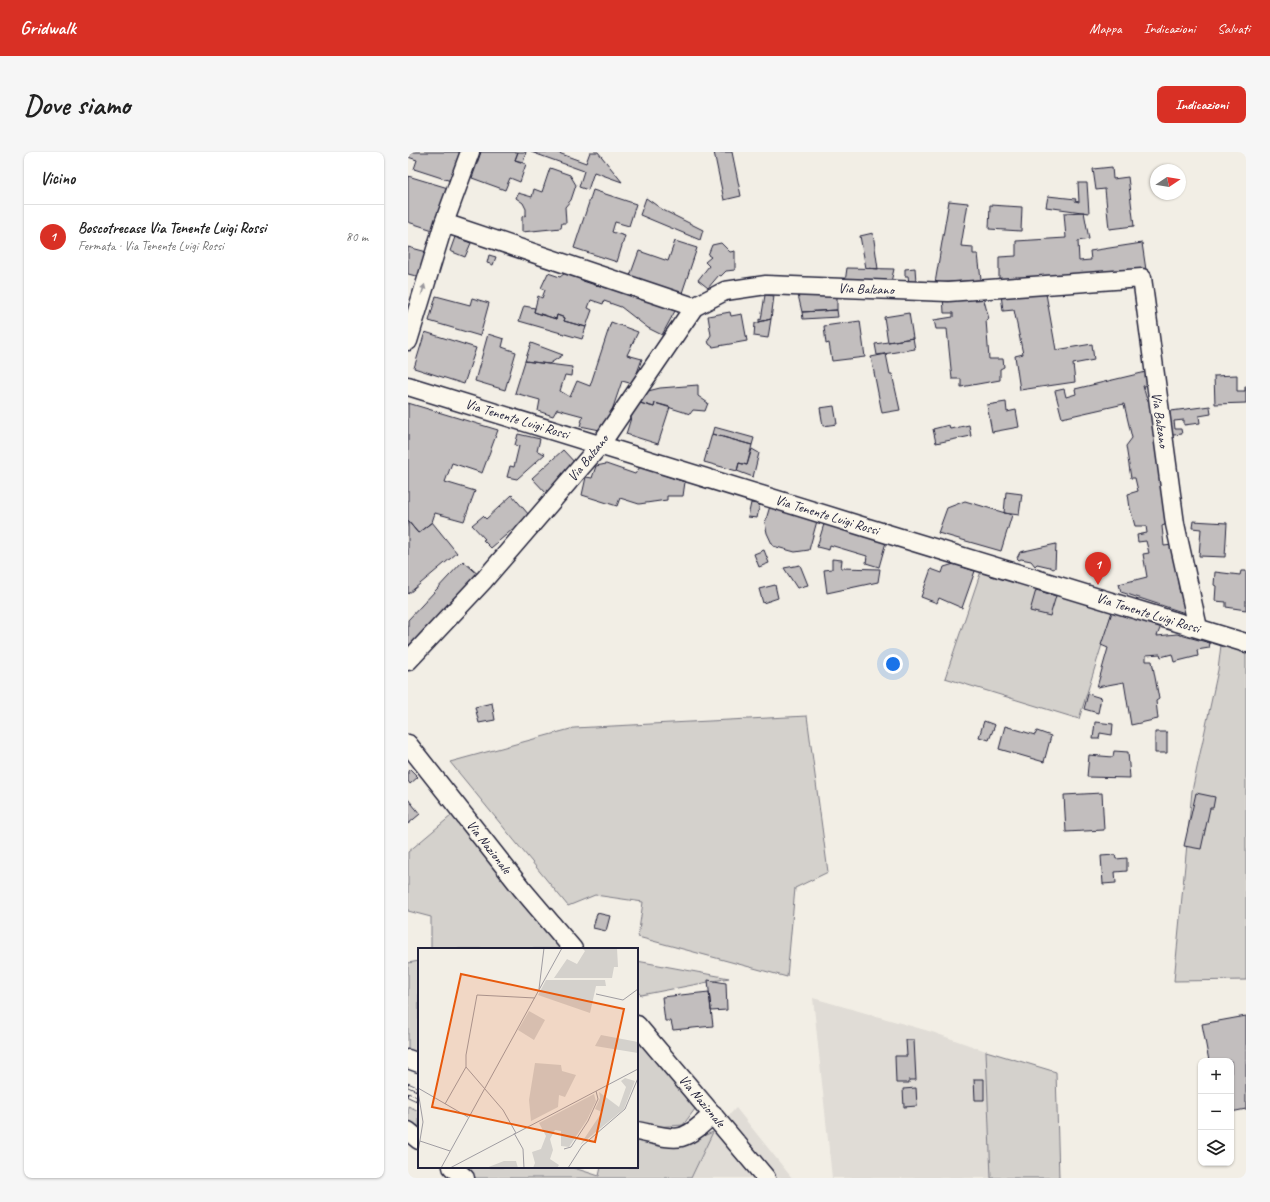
<!DOCTYPE html>
<html lang="it">
<head>
<meta charset="utf-8">
<style>
	:root { --surface:#fff; --page:#f6f6f6; --text:#222; --muted:#767676; --line:#e0e0e0; --accent:#d93025 }
	body { margin:0; font-family:Caveat,sans-serif; background:var(--page); color:var(--text) }
	.controls { position:absolute; right:12px; bottom:12px; display:grid; overflow:hidden; border-radius:8px; box-shadow:0 1px 3px #0004 }
	.controls button { width:36px; height:36px; display:grid; place-items:center; padding:0; border:0; border-bottom:1px solid var(--line); background:var(--surface); color:var(--text); font:20px sans-serif }
	.compass { position:absolute; left:742px; top:12px; width:36px; height:36px; border-radius:50%; background:var(--surface); box-shadow:0 1px 3px #0004; rotate:78deg }
	.you { position:absolute; left:485px; top:512px; width:14px; height:14px; margin:-10px; border:3px solid #fff; border-radius:50%; background:#1a73e8; box-shadow:0 0 0 6px #1a73e833 }
	.badge { display:grid; place-items:center; width:26px; height:26px; border-radius:50%; background:var(--accent); color:#fff; font-size:13px; font-weight:700 }
	.pin { position:absolute; translate:-50% -33px; filter:drop-shadow(0 1px 2px #0008) }
	.pin::after { content:''; position:absolute; top:21px; width:14px; height:12px; background:inherit; clip-path:polygon(0 0,100% 0,50% 100%) }
	.list { margin:0; padding:0; list-style:none }
	h2 { display:flex; justify-content:space-between; align-items:center; height:52px; margin:0; padding:0 16px; font-size:17px }
	h2 small { font-size:13px; font-weight:400; color:var(--muted) }
	.list li { display:grid; grid-template-columns:26px 1fr auto; gap:12px; align-items:center; box-sizing:border-box; height:64px; padding:0 16px; border-top:1px solid var(--line) }
	.list b { display:block; font-size:15px; white-space:nowrap }
	.list p { margin:0; font-size:13px; white-space:nowrap; color:var(--muted) }
	.list em { font-size:13px; font-style:normal; color:var(--muted) }
	.icon { flex:none; width:22px; height:22px; fill:none; stroke:currentColor; stroke-width:2; stroke-linecap:round; stroke-linejoin:round }
	.map { position:relative; flex:none; width:838px; height:1026px; overflow:hidden; border-radius:8px }
	header { display:flex; align-items:center; gap:24px; box-sizing:border-box; height:56px; padding:0 20px; background:var(--accent); color:#fff }
	header strong { font-size:19px }
	nav { display:flex; gap:22px; margin-inline-start:auto; font-size:14px }
	.intro { display:flex; align-items:center; justify-content:space-between; box-sizing:border-box; height:96px; padding:0 24px }
	h1 { margin:0; font-size:28px }
	.button { padding:10px 18px; border-radius:8px; background:var(--accent); color:#fff; font-size:14px; font-weight:700 }
	main { display:flex; gap:24px; padding:0 24px }
	aside { flex:1; background:var(--surface); border-radius:8px; box-shadow:0 1px 3px #0004 }
	.map>svg:first-child { display:block }
	.built { fill:#e0dcd6 }
	.green { fill:#d4d1cc; stroke:#7b7a84 }
	.building { fill:#c2bebe; stroke:#22223b }
	.lines { fill:none; stroke-linecap:round; stroke-linejoin:round }
	.minor-casing { stroke:#22223b; stroke-width:21 }
	.minor { stroke:#fbf7ec; stroke-width:18 }
	.rail-casing { stroke:#22223b; stroke-width:4.5 }
	.rail { stroke:#fbf7ec; stroke-width:3; stroke-dasharray:9; stroke-linecap:butt }
	.oneway { fill:#99979c }
	.labels { text-anchor:middle; dominant-baseline:central; stroke-width:3; stroke-linejoin:round; paint-order:stroke }
	.street-label { font-size:14px; fill:#22223b; stroke:#fbf7ec }
	.inset-road { fill:none; stroke:#9f9ca1; stroke-width:1 }
	.view { fill:#e8590c; fill-opacity:0.15; stroke:#e8590c; stroke-width:2 }
	.inset-edge { fill:none; stroke:#22223b; stroke-width:2 }
</style>
</head>
<body>
<header>
<strong>Gridwalk</strong>
<nav><a>Mappa</a><a>Indicazioni</a><a>Salvati</a></nav>
</header>
<div class="intro"><h1>Dove siamo</h1><a class="button">Indicazioni</a></div>
<main>
<aside>
<h2>Vicino<small></small></h2>
<ul class="list">
<li><span class="badge">1</span><div><b>Boscotrecase Via Tenente Luigi Rossi</b><p>Fermata · Via Tenente Luigi Rossi</p></div><em>80 m</em></li>
</ul>
</aside>
<div class="map">
<svg width="838" height="1026" viewBox="0 0 838 1026">
	<rect width="100%" height="100%" fill="#f2eee5"/>
	<filter id="ink" filterUnits="userSpaceOnUse"><feTurbulence type="fractalNoise" baseFrequency=".025" numOctaves="2"/><feDisplacementMap in="SourceGraphic" scale="8" xChannelSelector="R" yChannelSelector="G"/><feConvolveMatrix kernelMatrix="1 2 1 2 8 2 1 2 1" color-interpolation-filters="sRGB"/></filter>
	<g filter="url(#ink)">
		<path class="built" d="M405,846L524,880L578,899L583,1026H424Z
			M328,956L384,1026H283L305,980Z"/>
		<path class="green" d="M573,419L704,460L671,567L537,526Z
			M813,493L838,500V828L766,829L784,639L810,518Z
			M399,564L420,720L387,736L379,825L230,785L235,750L187,743L160,754L42,610L166,576Z
			M44,663L155,797H23V765L0,759V700Z
			M11,809V902L0,898V811Z
			M229,809L321,826L233,843L229,839Z
			M229,887L287,957L275,973L247,975L229,971Z
			M578,899L648,920L651,1026H583Z
			M0,954L11,959V982L0,973Z
			M305,980L283,1026H67L53,1015H163L191,1024L193,1015H229V986L269,995Z"/>
		<path class="building" d="M0,0H52L43,29L6,17L9,8L0,5Z
			M73,0H110L107,8L118,12L112,30L102,26L97,38L64,26Z
			M110,0H118L115,10L107,8Z
			M123,0H148L178,11L182,0H190L214,30L186,20L180,38L171,35L176,19Z
			M306,0H324L333,44L316,48Z
			M704,15L705,27L720,25L726,74L701,77L697,37L688,38L685,17Z
			M142,16L162,23L168,33L163,48L157,55L158,71H154L153,76L114,80V65L118,63V57L115,51L108,46L110,41L124,45L126,37L134,40Z
			M0,24L40,36L28,79L0,70Z
			M670,31H679L681,61L638,55L640,44L668,47L667,49L671,50Z
			M185,38L228,52L221,74L207,70L204,80L217,84L209,110L166,96Z
			M238,46L255,58L295,78L292,88L232,63Z
			M541,49L560,51L553,94L565,95V102H570L573,128L527,131Z
			M582,53L614,55L613,79L581,77Z
			M676,60L681,87L670,89L671,109L683,108L682,99L734,91L738,118L690,124L591,127V105L608,104V89L658,86L656,61Z
			M465,81L470,117L458,116L452,84Z
			M47,85L63,91L57,105L42,99Z
			M267,89L289,96L274,141L222,124L231,99L260,109Z
			M313,91L322,100L327,99V118L318,119L313,124L311,123L300,136L290,128L301,114L297,110L303,105L300,103L304,93Z
			M0,95L19,100L12,125L0,122Z
			M81,103L88,105L85,113L79,111Z
			M439,116L486,117L483,130H437Z
			M507,116L508,130L501,131L500,124H497V117Z
			M140,121L152,125L157,121L175,124V129L190,134L191,131L255,151L267,159L254,183L240,176L213,155L196,149L195,152L183,148L180,156L184,158L178,175L156,169L157,166L149,163L148,167L126,160L130,144L134,146L137,138L133,136Z
			M637,136L648,198L684,192L686,208L665,212L667,230L612,238L607,204L615,202L606,158L595,159L593,142Z
			M574,141L581,167L578,168L581,207H595L596,215L592,217V228L553,235V227H544L539,177H528L526,168L545,165V161H536L535,143Z
			M357,143L366,144L363,167L351,170V167L353,168Z
			M390,143L429,145V158L394,160Z
			M28,144L62,153L64,146L81,151L72,184L21,169Z
			M116,154L127,156L126,160L148,167L149,163L157,166L156,169L178,175L174,187L111,169Z
			M429,158L430,165L395,167L394,160Z
			M322,160L323,164L334,162L339,189L305,195L301,192L300,188L303,183L300,164Z
			M501,161L505,186L480,190L476,165Z
			M363,167L360,186L346,184L347,171H351V170Z
			M452,169L457,205L424,209L421,191L418,192L416,174Z
			M203,170L230,180L219,203L234,207L225,232L214,229L197,279L172,274L175,264L149,257L145,264L130,259L132,248L107,241L117,209L164,215L163,224L157,223L152,239L162,245L169,229L182,234Z
			M17,180L68,196L56,232L6,216Z
			M80,182L96,187L94,195L108,200L97,238L67,229Z
			M505,186L507,197L469,203L467,192Z
			M123,191L155,203L141,212L117,209Z
			M478,202L482,222H484L492,258L474,261L463,205Z
			M738,220L741,233L735,234L739,248L744,247L761,371L754,374L756,394L764,393L772,442H776L778,457L777,461L713,440L711,432L739,425L735,402L741,401L738,389L730,390L729,383L739,381L738,374H727L722,356L720,342L730,339L727,326H723L718,294L724,286L716,252L654,266L647,239L656,237L658,245L668,242L667,237Z
			M829,223V239H837V234H838V251L807,252L806,224Z
			M290,233V244L300,251L297,259L285,258L282,262L247,251L246,255L232,251L240,239L252,236Z
			M228,250L246,255L247,251L262,255L250,292L218,282Z
			M598,250L599,260L608,258L611,275L584,280L579,253Z
			M0,251L90,278L74,321L44,311L37,330L67,339L56,369L27,361L24,370L10,381L0,369Z
			M426,254L429,272L415,274L412,256Z
			M802,254L803,262L791,264L792,271L776,273V268L766,269L767,277H773L774,282L758,284L755,260Z
			M541,273L542,277L561,273L563,284L528,291L525,277Z
			M306,275L346,286L344,293L304,282Z
			M110,282L132,287L129,299L137,302L109,327L99,325L102,314L106,315L111,294L107,293Z
			M304,282L344,293L339,313L331,311L329,319L296,310Z
			M344,297L351,301L345,325L329,319L331,311L339,313Z
			M155,298L169,313L139,342L124,326Z
			M198,312L227,322L232,315L277,330L275,344H259V348L231,352L212,346L209,354L174,343L178,325L184,326L188,314Z
			M598,340L614,342L611,363L596,361Z
			M104,343L121,363L83,396L75,388L77,387L64,373L75,364L78,367Z
			M557,349L604,363L593,399L530,381L539,356Z
			M343,351L352,352L349,366L340,365Z
			M362,354L409,369L401,398L387,400L365,394L359,381L357,371Z
			M0,369L10,381L24,370L49,401L0,442Z
			M785,369L819,371L817,405L791,404L793,377L784,376Z
			M416,372L478,390L471,415L458,411L459,404L422,393L421,398L409,395Z
			M648,392L647,416L645,417L642,415L629,412L627,414L623,409L613,407L611,408L609,406L612,400Z
			M356,398L361,411L351,415L346,402Z
			M424,407L434,408L433,416L472,417L470,430L419,441L416,418L424,417Z
			M55,409L73,425L0,503V468Z
			M546,412L567,419L554,456L531,446L529,451L513,445L523,417L534,421L536,415Z
			M392,413L400,433L389,436L376,416Z
			M833,419H838V458L818,455V450L807,449L808,434L806,433L807,420L832,423Z
			M367,433L370,446L355,451L351,437Z
			M628,438L648,444L642,464L622,459Z
			M704,460L753,474L749,484L769,482L802,491L801,496L789,498L790,504L766,510L764,502L753,505L752,502L738,503V509H744L751,547L748,549L750,567L723,573L716,530L689,535L700,496L693,493Z
			M680,542L693,546L690,561L676,557Z
			M84,551L87,568L71,571L67,555Z
			M576,569L587,573L581,588L571,585Z
			M687,570L705,572L704,583L692,581L691,587H685Z
			M597,574L627,583L629,579L643,584L636,610L591,597Z
			M747,580H759V601H747Z
			M706,599L720,600L722,626L679,625L681,603L705,605Z
			M2,617L10,625L2,632L0,629V619Z
			M694,641L696,678L658,680L656,643Z
			M788,641L807,645L805,656H802L793,697L776,694Z
			M0,647L12,662L0,672Z
			M707,703L708,707L719,706V719L707,720L708,731L695,732L693,704Z
			M189,761L202,764L198,779L185,776Z
			M300,828L318,831L319,858L303,859Z
			M301,840L305,874L265,878L263,869H257L254,845Z
			M838,864V957L823,960V909H801L794,872Z
			M498,888H506L508,928H501V931H488L487,904H499Z
			M566,927H576V948H567Z
			M508,936L509,954L496,955L495,937Z"/>
		<g class="lines">
			<defs>
				<path id="minor" d="M36,71L286,155
					M0,189L36,71L62,0
					M0,234L460,376L838,491
					M0,509L76,428L192,293L286,155L317,139L358,133L540,140L734,126L767,372L790,476
					M0,592L114,737L165,797
					M229,873L358,1026
					M0,907L11,911
					M0,979L11,988
					M229,979C241,981 262,988 273,985C285,982 296,970 305,962
					M44,1015L57,1026"/>
			</defs>
			<use href="#minor" class="minor-casing"/>
			<use href="#minor" class="minor"/>
			<defs>
				<path id="rail" d="M0,933L11,938
					M0,943L11,948"/>
			</defs>
			<use href="#rail" class="rail-casing"/>
			<use href="#rail" class="rail"/>
		</g>
		<defs><path id="oneway-solid" d="M-6-.8H1V-3.2L6.5 0L1 3.2V.8H-6Z"/></defs>
		<use class="oneway" href="#oneway-solid" transform="translate(15 138) rotate(-73)"/>
	</g>
	<g class="labels">
		<g class="street-label">
			<text transform="translate(458 137) rotate(2)">Via Balzano</text>
			<text transform="translate(109 267) rotate(17)">Via Tenente Luigi Rossi</text>
			<text transform="translate(752 268) rotate(82)">Via Balzano</text>
			<text transform="translate(180 306) rotate(-51)">Via Balzano</text>
			<text transform="translate(419 363) rotate(17)">Via Tenente Luigi Rossi</text>
			<text transform="translate(740 461) rotate(17)">Via Tenente Luigi Rossi</text>
			<text transform="translate(81 695) rotate(52)">Via Nazionale</text>
			<text transform="translate(294 949) rotate(50)">Via Nazionale</text>
		</g>
	</g>
	<g transform="translate(10 796)">
		<rect width="220" height="220" fill="#f2eee5"/>
		<path d="M164,0H199L200,19H196L194,30H136L149,11L159,16L167,3ZM128,32H187L188,38H178L172,65L120,47ZM111,63L127,72L116,92L100,82ZM183,87L220,94V105L177,98ZM117,115L143,117L144,123L158,127L147,149L141,147L140,159L113,173L111,152ZM207,130L217,133L206,161L162,197L184,164L177,161L182,150L181,144L201,159L208,139L203,133ZM176,146L178,153L169,172L151,199L143,198V183L137,182L132,191L135,202L132,211L141,217L139,220H115L117,215L114,204L123,201L128,188L121,175ZM86,213H98L100,220H68Z" fill="#d4d1cc"/>
		<path class="inset-road" d="M121,41L126,0M178,46L205,52L220,41M0,140L50,169M0,143L5,174L0,204M27,156L48,119M96,185L105,201L106,220M98,185L85,162L48,119V107L59,47L117,50M2,193L32,203M146,201L153,199L170,173L180,151L178,143M23,220L144,0M32,220L220,121M150,220L164,198L207,161L220,130"/>
		<path class="view" d="M43,26L206,61L177,194L14,159Z"/>
		<rect width="220" height="220" class="inset-edge"/>
	</g>
</svg>
<div class="controls">
<button>+</button>
<button>−</button>
<button><svg class="icon" aria-label="layers" viewBox="0 0 24 24"><path d="M12 4l9 5-9 5-9-5zM3 14l9 5 9-5"/></svg></button>
</div>
<svg class="compass" viewBox="-18 -18 36 36"><path d="M0-13l5 13h-10z" fill="#e53935"/><path d="M0 13l5-13h-10z" fill="#767676"/></svg>
<div class="you"></div>
<div class="pin badge" style="left:690px;top:433px">1</div>
</div>
</main>
</body>
</html>
